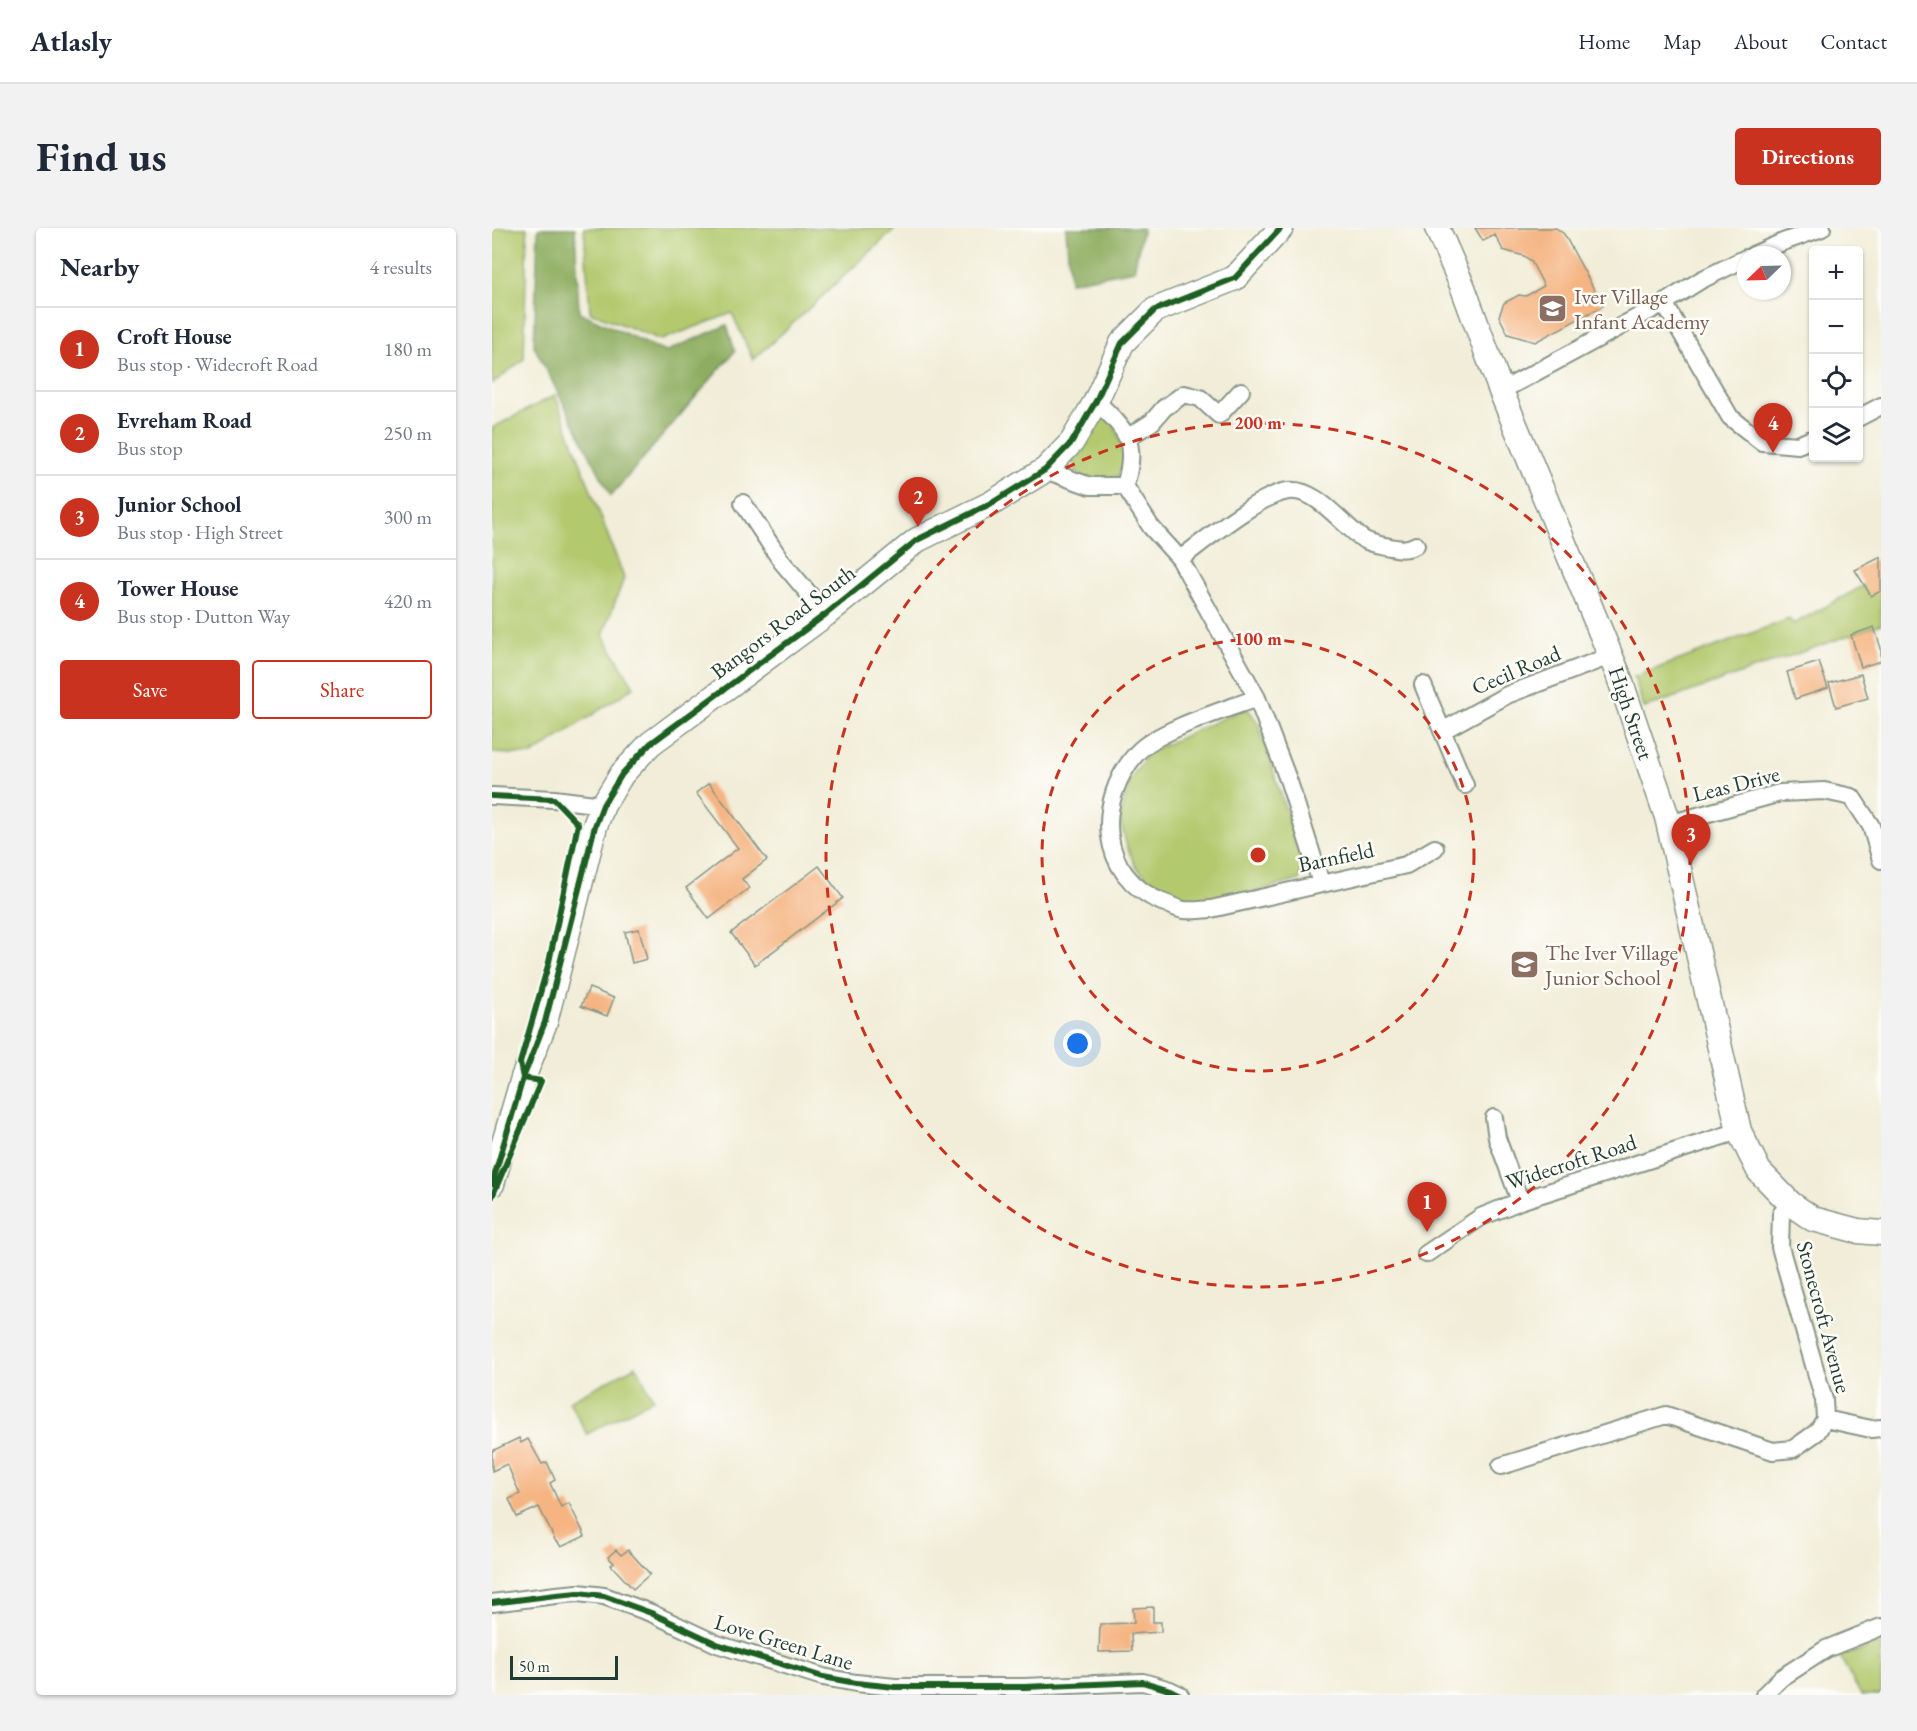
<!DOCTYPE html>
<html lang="en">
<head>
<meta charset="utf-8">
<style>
	:root { --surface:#fff; --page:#f2f2f3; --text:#1f2937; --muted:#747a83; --line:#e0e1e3; --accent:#c8321e }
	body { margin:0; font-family:"EB Garamond",serif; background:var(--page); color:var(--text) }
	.controls { position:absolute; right:18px; top:18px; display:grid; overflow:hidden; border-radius:6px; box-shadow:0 2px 4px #0004 }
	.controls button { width:54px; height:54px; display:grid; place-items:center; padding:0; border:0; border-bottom:2px solid var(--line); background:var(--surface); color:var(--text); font:30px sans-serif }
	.compass { position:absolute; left:1245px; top:18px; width:54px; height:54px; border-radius:50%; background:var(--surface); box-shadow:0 2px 4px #0004; rotate:247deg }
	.scale { position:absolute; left:18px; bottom:15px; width:108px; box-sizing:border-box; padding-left:6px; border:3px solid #1f3d34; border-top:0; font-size:16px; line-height:21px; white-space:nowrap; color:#1f3d34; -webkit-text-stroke:4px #fdfcf7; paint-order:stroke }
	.you { position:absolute; left:586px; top:816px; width:21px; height:21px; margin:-15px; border:4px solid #fff; border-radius:50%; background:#1a73e8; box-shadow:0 0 0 9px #1a73e833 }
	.badge { display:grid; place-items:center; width:39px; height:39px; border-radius:50%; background:var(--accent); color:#fff; font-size:20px; font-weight:700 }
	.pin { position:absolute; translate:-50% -50px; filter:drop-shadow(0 2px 3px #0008) }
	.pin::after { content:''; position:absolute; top:32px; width:21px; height:18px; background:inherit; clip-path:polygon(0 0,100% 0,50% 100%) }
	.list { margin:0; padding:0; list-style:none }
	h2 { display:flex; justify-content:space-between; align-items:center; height:78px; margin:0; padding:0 24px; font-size:26px }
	h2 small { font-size:20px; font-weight:400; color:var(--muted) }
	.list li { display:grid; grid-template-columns:39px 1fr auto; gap:18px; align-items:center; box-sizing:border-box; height:84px; padding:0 24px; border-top:2px solid var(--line) }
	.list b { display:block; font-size:22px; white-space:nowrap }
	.list p { margin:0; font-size:20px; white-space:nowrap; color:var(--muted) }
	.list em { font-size:20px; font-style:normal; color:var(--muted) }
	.actions { display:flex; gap:12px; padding:18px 24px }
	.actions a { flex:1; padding:14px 0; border:2px solid var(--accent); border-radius:6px; text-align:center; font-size:21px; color:var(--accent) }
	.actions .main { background:var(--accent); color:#fff }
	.icon { flex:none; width:33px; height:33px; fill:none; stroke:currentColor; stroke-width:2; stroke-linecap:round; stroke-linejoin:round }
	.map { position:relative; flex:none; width:1389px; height:1467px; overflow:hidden; border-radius:6px }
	header { display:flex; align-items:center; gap:36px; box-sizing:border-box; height:84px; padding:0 30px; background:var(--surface); border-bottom:2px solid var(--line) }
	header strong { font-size:28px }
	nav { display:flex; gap:33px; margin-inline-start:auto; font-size:21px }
	.intro { display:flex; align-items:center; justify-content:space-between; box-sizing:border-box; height:144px; padding:0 36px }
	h1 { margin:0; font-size:42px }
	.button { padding:15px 27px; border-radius:6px; background:var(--accent); color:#fff; font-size:21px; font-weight:700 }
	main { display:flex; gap:36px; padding:0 36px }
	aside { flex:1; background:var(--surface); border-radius:6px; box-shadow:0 2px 4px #0004 }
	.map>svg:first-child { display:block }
	.green { fill:#b3c96e; stroke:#698351; stroke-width:1.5 }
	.forest { fill:#8ead61; stroke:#56754a; stroke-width:1.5 }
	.building { fill:#f5b481 }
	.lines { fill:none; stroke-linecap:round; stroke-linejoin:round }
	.street-casing { stroke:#889586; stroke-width:20 }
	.secondary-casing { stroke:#889586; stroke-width:27 }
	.street { stroke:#fff; stroke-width:16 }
	.secondary { stroke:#fff; stroke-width:24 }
	.cycleway-casing { stroke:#fdfcf7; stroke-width:10 }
	.cycleway { stroke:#1b5e20; stroke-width:6 }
	.ring { fill:none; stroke:#c8321e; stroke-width:3; stroke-dasharray:10 8 }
	.labels { text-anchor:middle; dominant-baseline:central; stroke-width:5; stroke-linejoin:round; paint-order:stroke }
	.education-label { font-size:22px; fill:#785e54; stroke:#fdfcf7; text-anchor:start }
	.street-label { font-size:22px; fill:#1f3d34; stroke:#fdfcf7 }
	.centre { fill:#c8321e; stroke:#fdfcf7; stroke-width:3 }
	.ring-label { font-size:18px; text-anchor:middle; font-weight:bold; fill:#c8321e; stroke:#fdfcf7; stroke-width:5; stroke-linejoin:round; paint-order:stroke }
</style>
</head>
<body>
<header>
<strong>Atlasly</strong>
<nav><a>Home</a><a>Map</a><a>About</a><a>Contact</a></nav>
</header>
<div class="intro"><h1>Find us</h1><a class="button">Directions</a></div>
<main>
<aside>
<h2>Nearby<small>4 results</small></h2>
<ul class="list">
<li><span class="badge">1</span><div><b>Croft House</b><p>Bus stop · Widecroft Road</p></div><em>180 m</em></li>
<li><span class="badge">2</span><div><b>Evreham Road</b><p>Bus stop</p></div><em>250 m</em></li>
<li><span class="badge">3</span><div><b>Junior School</b><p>Bus stop · High Street</p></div><em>300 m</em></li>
<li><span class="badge">4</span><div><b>Tower House</b><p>Bus stop · Dutton Way</p></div><em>420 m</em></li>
</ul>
<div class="actions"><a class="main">Save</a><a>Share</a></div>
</aside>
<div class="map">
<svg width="1389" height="1467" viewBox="0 0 1389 1467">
	<rect width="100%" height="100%" fill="#fdfcf7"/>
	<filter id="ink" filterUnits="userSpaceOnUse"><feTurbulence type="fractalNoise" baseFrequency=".0167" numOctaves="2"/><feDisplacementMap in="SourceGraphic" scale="12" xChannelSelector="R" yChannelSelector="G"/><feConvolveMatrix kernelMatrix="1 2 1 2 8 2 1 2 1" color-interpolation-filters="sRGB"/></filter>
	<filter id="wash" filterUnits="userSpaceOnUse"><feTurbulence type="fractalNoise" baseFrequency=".008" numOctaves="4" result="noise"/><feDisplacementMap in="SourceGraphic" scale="24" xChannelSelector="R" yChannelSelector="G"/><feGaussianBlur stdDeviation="1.35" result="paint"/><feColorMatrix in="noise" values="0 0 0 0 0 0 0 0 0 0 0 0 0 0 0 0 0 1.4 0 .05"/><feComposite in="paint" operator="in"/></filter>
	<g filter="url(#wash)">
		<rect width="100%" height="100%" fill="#f1edd8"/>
		<path class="green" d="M0,0H35L32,131L0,156Z
			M92,0H404L261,132L240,85L169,112L98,84Z
			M63,167L132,350L111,407L142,459L40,527L0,525V200Z
			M612,190L620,192L635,229L626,248L620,252L592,250L584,243L580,226L605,191Z
			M1389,348V396L1152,480L1142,449L1297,391L1302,396Z
			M749,482H757L766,495L812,639L807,652L732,672L711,673L689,670L666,661L644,639L635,619L628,591L637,553L657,524Z
			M144,1138L161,1171L95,1206L77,1173Z
			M1389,1416V1467H1369L1348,1429Z"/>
		<path class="forest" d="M46,0H83L87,84L173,124L235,97L243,123L119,268L42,118Z
			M574,0H651L642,42L578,54Z"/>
		<g id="blocks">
			<path class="building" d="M983,0H1064L1072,6L1111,78L1043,114L1016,106L1007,88L1012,75L1027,67L1034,68L1052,58L1039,33L1032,28L1011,22L1003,7L991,13Z
				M1389,329V363L1379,368L1363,342Z
				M1382,399L1389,420V433L1369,439L1359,407Z
				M1327,434L1336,460L1303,471L1295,444Z
				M1369,446L1376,470L1344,479L1337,455Z
				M217,555L275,632L250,651L257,660L217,691L194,660L246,620L204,565Z
				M327,638L351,670L263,737L239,705Z
				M147,701L155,731L140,735L133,704Z
				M97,760L122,770L115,788L89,778Z
				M27,1210L29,1215L36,1211L50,1236L55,1234L63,1252L58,1255L69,1279L77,1275L93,1308L69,1319L66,1314H64L47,1279L25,1289L17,1271L28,1266L15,1236L0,1243V1223Z
				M124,1322L129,1327L136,1322L158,1346L141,1361L119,1337L122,1335L116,1329Z
				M661,1379V1394H669V1404L639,1406L640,1423L607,1424L608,1396L642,1395L641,1380Z"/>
		</g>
	</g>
	<g filter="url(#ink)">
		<use href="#blocks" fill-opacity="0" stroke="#889586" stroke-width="1.5"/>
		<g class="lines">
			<defs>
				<path id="street" d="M1261,27L1291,14L1330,0
					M1172,75L1238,189L1270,214L1306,217L1322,210
					M1009,163L1172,75L1209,52L1254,30
					M604,173C635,203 646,213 633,258
					M1366,190L1389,178
					M635,210L660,194L672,180L692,166L708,170L727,187L749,163
					M553,242L598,258H633L659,299L688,331L765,470L797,554L829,655
					M251,275L290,334L334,386
					M688,331C712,313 767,267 796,263C824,259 850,297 871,311C879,316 889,317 898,319C907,321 915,322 924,317
					M931,457L973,557
					M765,470C736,481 665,502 645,525C603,572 606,648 670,674C677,676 685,681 692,682C701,683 710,682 719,681L914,637L943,620
					M950,503L1015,467L1118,428
					M0,568L62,571L111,577
					M1177,596L1288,565L1332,563L1360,569L1379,598L1389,632
					M1002,890L1005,910L1028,973
					M934,1026L989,989L1028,973L1247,903
					M1333,1191L1379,1201L1389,1200
					M1009,1238L1174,1187L1281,1223L1301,1221L1325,1204L1333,1191L1332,1172L1288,1019L1289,986L1299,976
					M0,1375L64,1367L86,1365L112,1368L159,1385L225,1416L331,1449L364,1455L403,1459H532L651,1454L678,1462L688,1467
					M1272,1467L1289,1450L1334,1421L1389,1399"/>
				<path id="secondary" d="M945,0L970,57L1009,163L1126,446L1175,589L1247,903L1267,943L1299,976L1321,991L1366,1003L1389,1005
					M0,956L31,850L53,794L103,598L111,577L130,546L158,516L334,386L425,312L500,275L553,242L580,214L604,173L630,115L663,82L743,50L789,0"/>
			</defs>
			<use href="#street" class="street-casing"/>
			<use href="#secondary" class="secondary-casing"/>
			<use href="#street" class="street"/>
			<use href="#secondary" class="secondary"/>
			<defs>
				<path id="cycleway" d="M0,568L62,571L86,596L57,734L28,835L31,850L49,853L0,969
					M0,956L31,850L53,794L103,598L111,577L130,546L158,516L334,386L425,312L500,275L553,242L580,214L604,173L630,115L663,82L743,50L789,0
					M0,1375L64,1367L86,1365L112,1368L159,1385L225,1416L331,1449L364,1455L403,1459H532L651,1454L678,1462L688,1467"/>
			</defs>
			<use href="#cycleway" class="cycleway-casing"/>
			<use href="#cycleway" class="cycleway"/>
		</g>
	</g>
	<g class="ring">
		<circle cx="766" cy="627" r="216"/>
		<circle cx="766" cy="627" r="432"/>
	</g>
	<defs>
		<symbol id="school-square" viewBox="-11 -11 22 22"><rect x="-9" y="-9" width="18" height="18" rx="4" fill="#8d6e63" stroke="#fdfcf7"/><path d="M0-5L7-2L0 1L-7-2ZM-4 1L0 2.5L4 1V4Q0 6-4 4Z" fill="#fff"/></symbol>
	</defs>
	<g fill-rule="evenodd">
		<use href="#school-square" x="1044" y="64" width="33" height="33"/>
		<use href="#school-square" x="1016" y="720" width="33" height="33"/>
	</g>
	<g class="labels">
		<g class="education-label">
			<text x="1082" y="68">Iver Village<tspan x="1082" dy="25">Infant Academy</tspan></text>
			<text x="1053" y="724">The Iver Village<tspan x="1053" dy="25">Junior School</tspan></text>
		</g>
		<g class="street-label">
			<text transform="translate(291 394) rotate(-37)">Bangors Road South</text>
			<text transform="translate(1024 442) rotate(-23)">Cecil Road</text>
			<text transform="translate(1139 485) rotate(71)">High Street</text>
			<text transform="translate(1244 556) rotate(-14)">Leas Drive</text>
			<text transform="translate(844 629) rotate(-12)">Barnfield</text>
			<text transform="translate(1079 934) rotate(-18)">Widecroft Road</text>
			<text transform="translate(1332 1089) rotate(75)">Stonecroft Avenue</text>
			<text transform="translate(292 1414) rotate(17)">Love Green Lane</text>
		</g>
	</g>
	<circle cx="766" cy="627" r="9" class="centre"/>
	<g class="ring-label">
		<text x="766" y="201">200 m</text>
		<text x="766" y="417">100 m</text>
	</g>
</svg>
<div class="controls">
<button>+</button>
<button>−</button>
<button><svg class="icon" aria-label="locate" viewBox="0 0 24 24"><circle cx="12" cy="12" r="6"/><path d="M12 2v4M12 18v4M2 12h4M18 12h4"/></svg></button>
<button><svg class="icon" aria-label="layers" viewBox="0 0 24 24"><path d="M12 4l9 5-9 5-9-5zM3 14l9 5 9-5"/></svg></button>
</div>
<svg class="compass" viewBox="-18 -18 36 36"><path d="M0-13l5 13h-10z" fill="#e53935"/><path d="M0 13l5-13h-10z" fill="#747a83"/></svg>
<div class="scale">50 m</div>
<div class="you"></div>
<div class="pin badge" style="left:935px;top:1004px">1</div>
<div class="pin badge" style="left:426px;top:299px">2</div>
<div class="pin badge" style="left:1199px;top:636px">3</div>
<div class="pin badge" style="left:1281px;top:225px">4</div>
</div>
</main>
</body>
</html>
